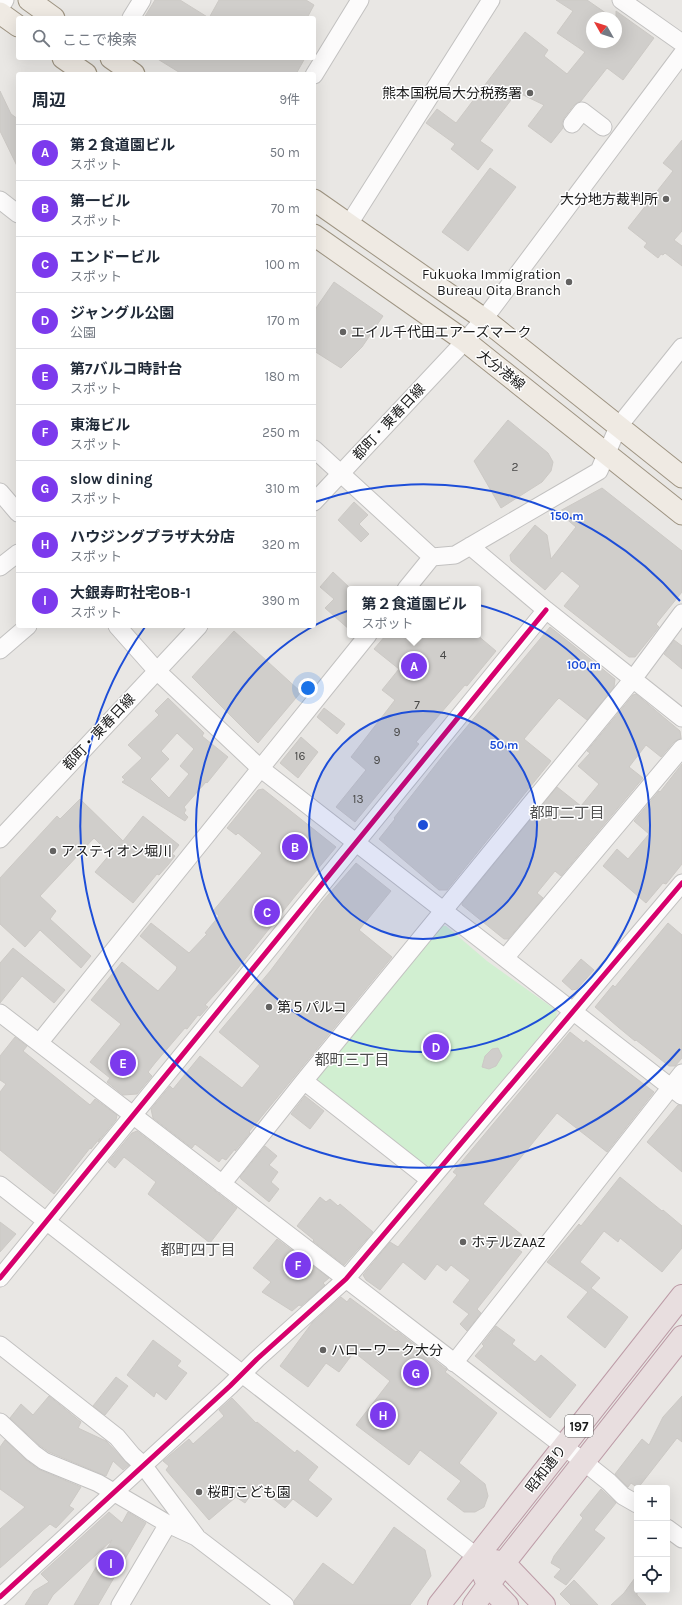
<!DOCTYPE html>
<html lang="ja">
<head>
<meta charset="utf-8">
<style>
	:root { --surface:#fff; --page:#f2f2f3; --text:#1f2937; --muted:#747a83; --line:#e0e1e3; --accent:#7c3aed }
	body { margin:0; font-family:Karla,"Noto Sans JP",sans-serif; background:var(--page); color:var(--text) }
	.controls { position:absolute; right:12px; bottom:12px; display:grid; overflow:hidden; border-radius:4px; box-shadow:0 4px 16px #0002 }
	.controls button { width:36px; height:36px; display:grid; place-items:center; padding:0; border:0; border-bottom:1px solid var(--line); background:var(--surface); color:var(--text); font:20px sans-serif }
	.compass { position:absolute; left:586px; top:12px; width:36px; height:36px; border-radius:50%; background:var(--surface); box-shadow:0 4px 16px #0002; rotate:309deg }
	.you { position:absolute; left:308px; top:688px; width:14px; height:14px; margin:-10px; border:3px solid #fff; border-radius:50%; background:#1a73e8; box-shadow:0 0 0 6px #1a73e833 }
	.badge { display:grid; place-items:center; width:26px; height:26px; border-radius:50%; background:var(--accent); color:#fff; font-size:13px; font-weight:700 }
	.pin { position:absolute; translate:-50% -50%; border:2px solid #fff; box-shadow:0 1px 4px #0006 }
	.popup { position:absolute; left:347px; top:586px; width:134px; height:52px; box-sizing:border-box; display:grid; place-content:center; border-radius:4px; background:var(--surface); filter:drop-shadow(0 1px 3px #0005); font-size:13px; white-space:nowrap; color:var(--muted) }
	.popup b { font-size:15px; color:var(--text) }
	.popup::after { content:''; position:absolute; left:50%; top:100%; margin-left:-8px; border:8px solid transparent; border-top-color:var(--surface) }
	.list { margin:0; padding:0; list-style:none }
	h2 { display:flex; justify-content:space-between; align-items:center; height:52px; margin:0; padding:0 16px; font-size:17px }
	h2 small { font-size:13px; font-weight:400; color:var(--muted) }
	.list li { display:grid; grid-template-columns:26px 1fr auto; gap:12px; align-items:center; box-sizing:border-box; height:56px; padding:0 16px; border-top:1px solid var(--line) }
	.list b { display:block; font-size:15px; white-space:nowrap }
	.list p { margin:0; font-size:13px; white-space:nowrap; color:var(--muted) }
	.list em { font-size:13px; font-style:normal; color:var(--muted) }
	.icon { flex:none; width:22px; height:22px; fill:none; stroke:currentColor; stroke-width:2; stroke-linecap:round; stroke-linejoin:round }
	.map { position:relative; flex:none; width:682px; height:1605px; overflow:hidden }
	.search { position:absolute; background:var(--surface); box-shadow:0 4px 16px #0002; left:16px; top:16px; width:300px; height:44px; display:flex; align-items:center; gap:10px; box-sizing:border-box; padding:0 14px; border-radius:4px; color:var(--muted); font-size:15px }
	.panel { position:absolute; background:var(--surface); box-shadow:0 4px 16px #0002; left:16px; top:72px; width:300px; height:556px; border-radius:4px }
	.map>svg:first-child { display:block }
	.park { fill:#d1efd1 }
	.building { fill:#d0cecb; stroke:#ccc9c5; fill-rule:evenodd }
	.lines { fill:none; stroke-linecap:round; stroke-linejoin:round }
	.minor-casing { stroke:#c2c1c0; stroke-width:19 }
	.major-casing { stroke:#9e9482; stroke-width:23 }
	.highway-casing { stroke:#bd9ca7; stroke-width:24 }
	.minor { stroke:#fcfbfb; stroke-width:17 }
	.major { stroke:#efeae3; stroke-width:21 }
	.highway { stroke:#e8dedf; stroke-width:22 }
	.cycleway-casing { stroke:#fff; stroke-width:8 }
	.cycleway { stroke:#d6006c; stroke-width:5 }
	.ring { fill:none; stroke:#1d4ed8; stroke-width:2 }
	.poi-dot { fill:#636261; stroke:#fff; stroke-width:1.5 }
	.labels { text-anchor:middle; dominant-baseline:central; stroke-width:3; stroke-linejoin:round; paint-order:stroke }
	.number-label { font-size:12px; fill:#484847 }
	.shield { fill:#fff; stroke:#5f5f5f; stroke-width:1 }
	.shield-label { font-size:13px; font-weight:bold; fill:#1b1b1b }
	.poi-label { font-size:14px; fill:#1b1b1b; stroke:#fff; text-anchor:start }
	.street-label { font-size:14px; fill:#1b1b1b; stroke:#fff }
	.neighbourhood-label { font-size:15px; fill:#4e4e4e; stroke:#fff }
	.centre { fill:#1d4ed8; stroke:#fff; stroke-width:2 }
	.ring-label { font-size:12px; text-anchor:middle; font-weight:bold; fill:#1d4ed8; stroke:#fff; stroke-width:3; stroke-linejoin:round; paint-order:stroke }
</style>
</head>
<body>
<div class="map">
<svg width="682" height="1605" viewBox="0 0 682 1605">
	<rect width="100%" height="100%" fill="#e9e7e4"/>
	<path class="park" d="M439,926H446L487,961L553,1008L557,1011L556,1017L429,1166H422L318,1083L316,1076Z"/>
	<path class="building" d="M155,0H180L209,18L219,0H306L314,5L307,18H144Z
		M556,0H587L613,18H592V42H616V11L654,38L623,80L607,68L581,101L574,105L564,118L562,123L563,128L551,143L528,126L544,105L517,92L480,141L493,150L478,170L451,149L455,144L426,123L437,109L456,123L525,32L548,50L544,56L567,74L585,52L557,33L573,11Z
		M156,58H305L296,74H182Z
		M0,91L11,114L18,119V168L0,131Z
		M682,140V231L674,240L682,246V266L665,253L663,255L661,254L658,258L644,247L647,243L628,228L673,171L663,163Z
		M490,168L516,187L468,251L442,232Z
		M334,282L383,316L362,347L341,368L314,351V311Z
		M508,420L548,453L553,462L551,471L542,482L501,508L474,461Z
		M602,488L682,551V592L656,624L659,627L635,657H629L564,606L580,586L562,571L545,590L511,561L510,555L535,525L547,535L551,559L576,527L558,512Z
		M354,502L368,515L359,524L369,534L361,542L338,520Z
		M333,572L350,588V630L325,608L334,599L320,587Z
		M550,627L615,679L614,687L587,720L559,698L556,701L524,739L551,761L447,890H439L379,839L395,819L394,818L445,753Z
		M234,631L301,692L258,743L192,677Z
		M386,635H477L496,651L467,686L465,685L416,742L419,744L355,822L336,807L366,770L351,757L395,700L382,690L399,669L374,649Z
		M674,640L682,646V669L664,654Z
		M636,694L680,731L681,738L674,742L661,757L646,745L629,767L643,778L561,876L555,871L537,893L543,898L508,939H504L462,905V903L557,787L581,806L599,784L578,766L590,753L587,751L633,695Z
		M168,698L204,733L202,736L228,757L207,783L206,782L184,807L186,810L184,813L188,817L185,821L122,782L125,780L122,777L142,758L128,745L159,715L155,711ZM177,733L194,749L180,766L189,774L169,798L150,779L169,759L161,751Z
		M324,708L345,724L337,734L317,717Z
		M301,737L318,752L298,778L280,763Z
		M682,764V864L666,884L663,883L646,903L603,866L617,849L628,859L649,834L634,821L659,791L660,792Z
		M263,789L336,847L296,895L234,973L205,1005L208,1007L200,1016L198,1015L187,1029L185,1028L155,1063L148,1072L152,1076L137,1094L123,1095L107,1082L110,1078L90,1062L121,1024L91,1000L122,962L158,991L176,970L177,967L140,936L151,923L189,953L207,934L205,933L219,916L213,911L262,853L238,833L236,835L227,828L258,790Z
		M80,799L123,841L143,816L179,845L172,854L175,856L168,865L159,875L157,874L133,903L95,872L110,854L94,838L40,896L56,911L50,919L91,956L81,968L40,930L25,947L0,924V878L57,816L60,819Z
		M356,863L391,891L359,930L392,957L249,1132L250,1133L235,1151V1149L226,1160L222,1158L219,1162L195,1144L192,1148L153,1118L151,1109L170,1086L173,1089L200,1056L242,1088L260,1066L219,1032L271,970L322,902Z
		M668,923L682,935V1058L675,1066H669L636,1040L635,1041L618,1027L595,1007L613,985L615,987Z
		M13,948L65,990L54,1003L22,976L0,1003V963Z
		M581,959L594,970L577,989L572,990L562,981Z
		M570,1032L584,1043L586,1040L654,1092L607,1152L557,1113L483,1204L522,1235L513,1246L522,1252L477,1309L481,1313L467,1331L460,1324L469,1314L453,1302L470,1280L451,1265L446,1271L437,1264L425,1280L403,1262L380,1290L366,1280L363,1275L390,1242L398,1247L457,1175L453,1172Z
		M15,1037L27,1046L23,1051L90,1105L95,1099L117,1115L116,1120L98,1142L100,1138L91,1149L90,1148L54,1194L0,1150V1092L6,1084L0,1080V1056Z
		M498,1048L502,1056L496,1066L489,1069L482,1067L485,1056L492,1049Z
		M305,1096L324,1111L310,1129L291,1114Z
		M678,1105L682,1106V1172L647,1142Z
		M137,1131L237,1208L210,1243L148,1194L156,1182L124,1157L115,1168L108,1162L132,1133Z
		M265,1146L277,1156L269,1165L278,1172L271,1182L279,1189L269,1202L241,1179L240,1177Z
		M620,1177L662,1211L663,1210L682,1226V1248L662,1272L620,1238L618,1242L604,1231L580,1262L600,1278L591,1288L628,1317L605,1348L567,1317L588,1292L547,1262L579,1224L581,1226Z
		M320,1197L326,1202L330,1199L338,1206L340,1204L373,1232L344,1265L313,1241L314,1240L297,1226Z
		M0,1222L16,1234L0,1252Z
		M277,1239L329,1278L323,1283L325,1285L301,1306L299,1305L292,1311L262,1292L271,1282L253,1268Z
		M341,1297L347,1302L350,1298L396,1332L397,1331L446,1369L447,1370L445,1372L497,1413L459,1463L485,1484L488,1496L484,1507L475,1512H464L447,1499L461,1481L420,1450L409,1465L356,1425L390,1381L354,1352L339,1372L326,1363L308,1387L280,1366L312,1323Z
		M496,1326L515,1340L512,1344L535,1362L541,1355L576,1385L550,1418L475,1356L484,1346L482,1344Z
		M153,1340L181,1361L177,1366L187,1373L166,1400L156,1392L154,1397L127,1375Z
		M116,1377L128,1386L105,1415L93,1406Z
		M49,1396L81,1422L78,1428L106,1441L129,1465L123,1470L113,1461L106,1476L49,1452L39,1445L10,1418L21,1404L33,1415Z
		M682,1396V1442L677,1438L638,1488L631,1483L628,1487L615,1474L642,1439L649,1445L663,1417Z
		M232,1398L256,1423L257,1422L295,1453L297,1450L318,1467L308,1480L332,1499L317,1517L293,1499L285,1508L257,1486L245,1503L236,1497L209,1520L166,1470L169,1466L163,1461L189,1439L193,1444L224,1416L219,1410Z
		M5,1440L26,1460L38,1469L81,1487L69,1506L74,1509L56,1528L50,1524L0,1568V1529L25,1507L0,1489V1447Z
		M601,1489L616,1503L594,1530L605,1538L566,1585L554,1577L561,1569L551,1563L554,1556L583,1518L580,1515Z
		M109,1512L122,1523L128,1512L146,1523L98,1605H74L112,1540L53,1595L47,1605H25L34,1591L49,1582L41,1574Z
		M394,1527L425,1550L431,1576L410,1605H295L294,1601L323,1563L353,1585Z
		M637,1575V1595L646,1605H611L624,1593Z
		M574,1580L598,1605H571L560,1594Z"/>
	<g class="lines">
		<defs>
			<path id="minor" d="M621,0L682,43
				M0,8L5,0
				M131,18L142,0
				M314,75L360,0
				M572,124L582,111L603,127
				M0,200L18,214
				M349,224L491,0
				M314,449L432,557L455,555L599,471L618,427L682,347
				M0,492L18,513
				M314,502L465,341L484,319L682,54
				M470,546L546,610L682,718
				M0,567L18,553
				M406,589L432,557
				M117,626L157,671L260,768L682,1096
				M0,650L28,626
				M0,839L199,626
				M505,958L682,748
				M0,1013L584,1462L609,1482L623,1496L637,1504
				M39,1043L368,635
				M304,1081L430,1180
				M222,1184L304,1081L633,679L682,613
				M0,1185L477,1557
				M0,1278L546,610
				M0,1345L117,1437L132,1455L143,1465L196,1536
				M454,1363L682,1073
				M0,1422L33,1453L44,1461L98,1483L168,1524L196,1537L285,1605
				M667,1528L682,1539
				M0,1597L230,1386L257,1359L346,1279L682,883
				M120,1605L168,1524"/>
			<path id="major" d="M29,0L54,18
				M0,13L18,26
				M63,58L86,74
				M111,58L134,74
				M314,200L484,319L682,477
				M314,235L465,341L682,514"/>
			<path id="highway" d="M490,1560L504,1563L544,1605
				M483,1573L488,1585L507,1605
				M439,1605L682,1296
				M474,1605L504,1563L682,1337"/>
		</defs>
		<use href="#minor" class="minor-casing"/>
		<use href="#major" class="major-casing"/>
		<use href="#highway" class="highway-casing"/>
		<use href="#minor" class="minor"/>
		<use href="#major" class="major"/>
		<use href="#highway" class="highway"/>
		<defs>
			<path id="cycleway" d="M0,1278L546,610
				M0,1597L230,1386L257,1359L346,1279L682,883"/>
		</defs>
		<use href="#cycleway" class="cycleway-casing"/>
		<use href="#cycleway" class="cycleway"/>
	</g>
	<circle cx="423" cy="825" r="114" fill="#1d4ed8" fill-opacity=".12"/>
	<g class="ring">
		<circle cx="423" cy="825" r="114"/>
		<circle cx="423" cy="825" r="227"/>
		<path d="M680 1049A341 341 0 0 1 145 627M315 502A341 341 0 0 1 680 601"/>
	</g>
	<g class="poi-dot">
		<circle cx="530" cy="93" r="4"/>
		<circle cx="666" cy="199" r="4"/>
		<circle cx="569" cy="282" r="4"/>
		<circle cx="343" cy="332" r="4"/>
		<circle cx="53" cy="851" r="4"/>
		<circle cx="269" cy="1007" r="4"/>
		<circle cx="463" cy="1242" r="4"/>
		<circle cx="323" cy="1350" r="4"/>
		<circle cx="199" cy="1492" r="4"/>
	</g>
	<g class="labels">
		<g class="number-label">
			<text x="515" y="467">2</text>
			<text x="443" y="655">4</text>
			<text x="417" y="705">7</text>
			<text x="397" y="732">9</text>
			<text x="300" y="756">16</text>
			<text x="377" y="760">9</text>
			<text x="358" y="799">13</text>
		</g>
		<rect class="shield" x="565" y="1415" width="28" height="22" rx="3"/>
		<g class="shield-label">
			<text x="579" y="1426">197</text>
		</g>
		<g class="poi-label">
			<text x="522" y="93" text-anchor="end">熊本国税局大分税務署</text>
			<text x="658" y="199" text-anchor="end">大分地方裁判所</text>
			<text x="561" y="274" text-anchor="end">Fukuoka Immigration<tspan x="561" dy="16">Bureau Oita Branch</tspan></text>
			<text x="351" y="332">エイル千代田エアーズマーク</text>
			<text x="61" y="851">アスティオン堀川</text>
			<text x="277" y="1007">第５パルコ</text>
			<text x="471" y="1242">ホテルZAAZ</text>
			<text x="331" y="1350">ハローワーク大分</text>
			<text x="207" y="1492">桜町こども園</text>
		</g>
		<g class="street-label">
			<text transform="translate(501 370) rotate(38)">大分港線</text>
			<text transform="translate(389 422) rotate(-47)">都町・東春日線</text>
			<text transform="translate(99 732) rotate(-47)">都町・東春日線</text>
			<text transform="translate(546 1469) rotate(-52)">昭和通り</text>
		</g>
		<g class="neighbourhood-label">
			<text x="567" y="813">都町二丁目</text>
			<text x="352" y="1060">都町三丁目</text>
			<text x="198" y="1250">都町四丁目</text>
		</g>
	</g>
	<circle cx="423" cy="825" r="6" class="centre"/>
	<g class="ring-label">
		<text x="567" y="520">150 m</text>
		<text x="584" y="669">100 m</text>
		<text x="504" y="749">50 m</text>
	</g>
</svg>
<div class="controls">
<button>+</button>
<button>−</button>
<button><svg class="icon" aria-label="locate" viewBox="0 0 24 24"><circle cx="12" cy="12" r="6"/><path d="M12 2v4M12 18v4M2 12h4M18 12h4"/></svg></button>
</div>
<svg class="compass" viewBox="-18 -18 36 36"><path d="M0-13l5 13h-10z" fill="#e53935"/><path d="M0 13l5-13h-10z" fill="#747a83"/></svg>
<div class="you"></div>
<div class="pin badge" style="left:414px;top:666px">A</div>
<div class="popup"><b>第２食道園ビル</b>スポット</div>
<div class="pin badge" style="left:295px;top:847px">B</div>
<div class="pin badge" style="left:267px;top:912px">C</div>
<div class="pin badge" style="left:436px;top:1047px">D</div>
<div class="pin badge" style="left:123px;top:1063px">E</div>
<div class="pin badge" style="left:298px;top:1265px">F</div>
<div class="pin badge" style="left:416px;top:1373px">G</div>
<div class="pin badge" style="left:383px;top:1415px">H</div>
<div class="pin badge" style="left:111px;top:1563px">I</div>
<div class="search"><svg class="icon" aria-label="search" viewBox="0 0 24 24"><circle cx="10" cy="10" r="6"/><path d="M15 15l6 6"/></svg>ここで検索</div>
<section class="panel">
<h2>周辺<small>9件</small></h2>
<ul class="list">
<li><span class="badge">A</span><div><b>第２食道園ビル</b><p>スポット</p></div><em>50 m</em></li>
<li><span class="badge">B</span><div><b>第一ビル</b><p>スポット</p></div><em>70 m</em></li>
<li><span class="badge">C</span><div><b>エンドービル</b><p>スポット</p></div><em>100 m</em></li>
<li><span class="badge">D</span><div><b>ジャングル公園</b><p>公園</p></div><em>170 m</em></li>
<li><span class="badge">E</span><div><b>第7バルコ時計台</b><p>スポット</p></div><em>180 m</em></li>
<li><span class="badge">F</span><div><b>東海ビル</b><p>スポット</p></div><em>250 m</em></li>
<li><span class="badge">G</span><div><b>slow dining</b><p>スポット</p></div><em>310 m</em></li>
<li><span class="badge">H</span><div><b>ハウジングプラザ大分店</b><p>スポット</p></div><em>320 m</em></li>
<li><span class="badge">I</span><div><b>大銀寿町社宅OB-1</b><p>スポット</p></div><em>390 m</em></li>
</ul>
</section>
</div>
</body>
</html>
